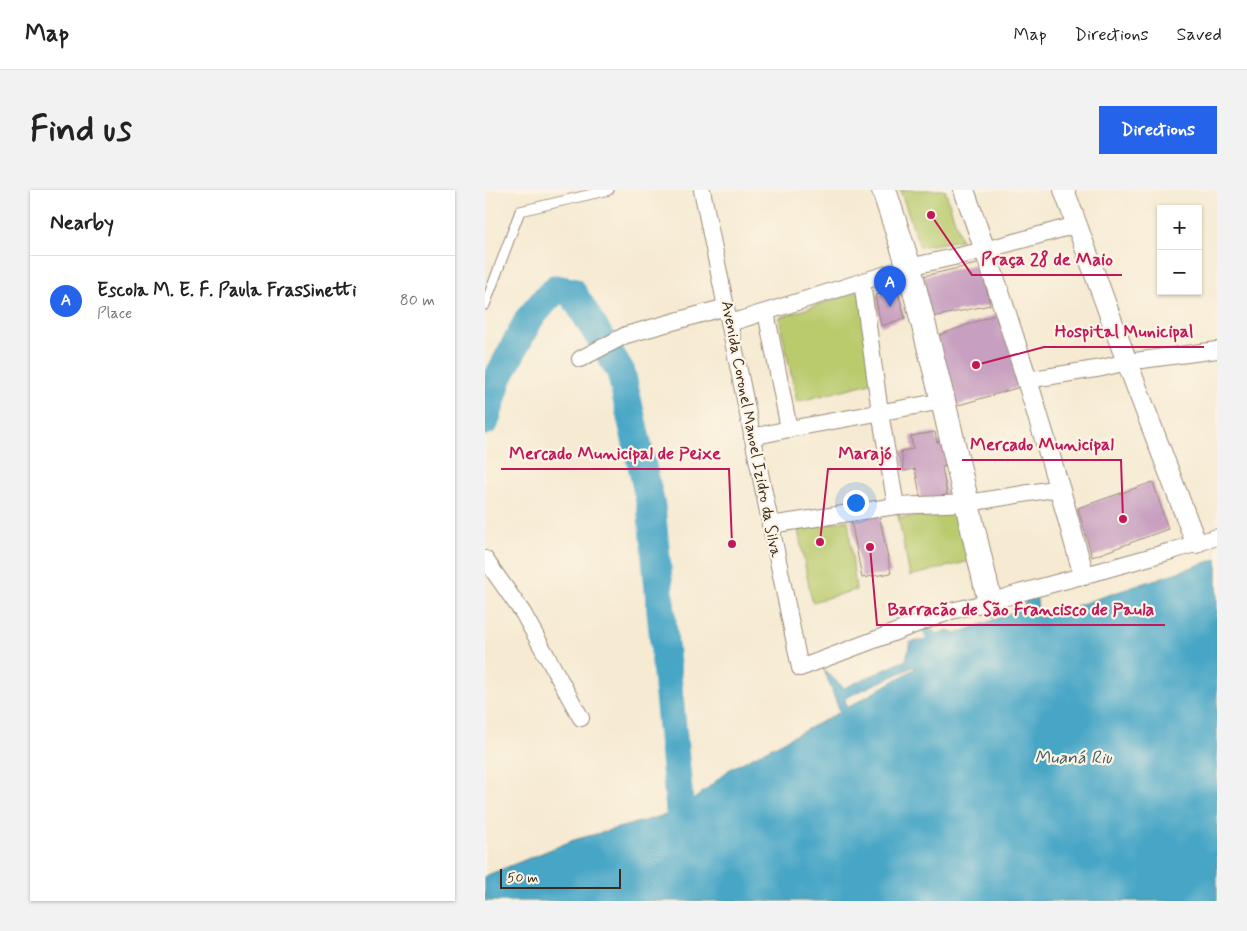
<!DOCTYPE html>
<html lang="en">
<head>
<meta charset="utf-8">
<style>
	:root { --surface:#fff; --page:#f2f2f2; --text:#222; --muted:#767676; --line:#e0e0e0; --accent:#2563eb }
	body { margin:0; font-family:Mynerve,sans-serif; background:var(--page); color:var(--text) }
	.controls { position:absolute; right:15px; top:15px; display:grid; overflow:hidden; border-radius:0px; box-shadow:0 1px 4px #0004 }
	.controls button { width:45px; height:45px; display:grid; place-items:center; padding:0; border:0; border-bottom:1px solid var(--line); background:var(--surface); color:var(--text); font:25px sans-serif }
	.scale { position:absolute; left:15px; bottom:12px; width:121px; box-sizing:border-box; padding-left:5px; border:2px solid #3b2a1e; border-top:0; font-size:14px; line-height:18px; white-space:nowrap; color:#3b2a1e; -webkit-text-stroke:4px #fcf5e5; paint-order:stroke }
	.you { position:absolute; left:370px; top:312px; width:18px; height:18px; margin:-12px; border:4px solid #fff; border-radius:50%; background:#1a73e8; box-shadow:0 0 0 8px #1a73e833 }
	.badge { display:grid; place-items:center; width:32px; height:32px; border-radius:50%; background:var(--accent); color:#fff; font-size:16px; font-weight:700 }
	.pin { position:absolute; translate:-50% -41px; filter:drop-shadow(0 1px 2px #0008) }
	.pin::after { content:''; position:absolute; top:26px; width:18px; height:15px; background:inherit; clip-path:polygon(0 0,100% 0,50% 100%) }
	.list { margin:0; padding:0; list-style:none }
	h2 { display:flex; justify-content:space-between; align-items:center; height:65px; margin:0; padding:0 20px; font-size:21px }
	h2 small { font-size:16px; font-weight:400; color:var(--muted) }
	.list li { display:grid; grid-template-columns:32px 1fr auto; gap:15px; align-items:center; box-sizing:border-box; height:90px; padding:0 20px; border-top:1px solid var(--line) }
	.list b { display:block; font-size:19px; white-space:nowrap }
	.list p { margin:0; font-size:16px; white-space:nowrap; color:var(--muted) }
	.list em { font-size:16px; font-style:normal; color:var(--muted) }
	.map { position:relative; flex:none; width:732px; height:711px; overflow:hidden; border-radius:0px }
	header { display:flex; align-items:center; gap:30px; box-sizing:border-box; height:70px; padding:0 25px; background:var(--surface); border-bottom:1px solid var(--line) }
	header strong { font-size:24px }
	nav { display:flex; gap:28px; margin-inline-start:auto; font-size:18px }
	.intro { display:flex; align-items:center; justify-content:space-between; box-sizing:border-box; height:120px; padding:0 30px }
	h1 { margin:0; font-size:35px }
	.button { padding:12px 22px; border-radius:0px; background:var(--accent); color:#fff; font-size:18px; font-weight:700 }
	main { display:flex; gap:30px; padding:0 30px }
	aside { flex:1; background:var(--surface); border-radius:0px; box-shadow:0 1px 4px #0004 }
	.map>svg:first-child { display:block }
	.green { fill:#bacb6e; stroke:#7a7a46 }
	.water { fill:#46a6c6; stroke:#406872; fill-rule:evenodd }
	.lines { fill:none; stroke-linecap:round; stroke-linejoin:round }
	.river { stroke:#46a6c6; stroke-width:29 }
	.building { fill:#c79fc0 }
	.service-casing { stroke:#988a78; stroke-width:11 }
	.minor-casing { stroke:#988a78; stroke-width:18 }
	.tertiary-casing { stroke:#988a78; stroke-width:22 }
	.secondary-casing { stroke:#988a78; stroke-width:26 }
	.service { stroke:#fff; stroke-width:9 }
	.minor { stroke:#fff; stroke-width:16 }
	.tertiary { stroke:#fff; stroke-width:20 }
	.secondary { stroke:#fff; stroke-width:24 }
	.labels { text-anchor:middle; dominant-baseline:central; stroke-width:4.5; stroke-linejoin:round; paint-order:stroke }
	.street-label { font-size:16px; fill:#3b2a1e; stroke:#fcf5e5 }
	.water-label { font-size:18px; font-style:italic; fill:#3f5c61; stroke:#fcf5e5 }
	.leader { fill:none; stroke:#c2185b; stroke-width:2 }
	.callout-dot { fill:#c2185b; stroke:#fcf5e5; stroke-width:2 }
	.callout-label { font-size:18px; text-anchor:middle; font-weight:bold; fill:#c2185b; stroke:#fcf5e5; stroke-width:4.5; stroke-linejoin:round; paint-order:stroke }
</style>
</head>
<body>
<header>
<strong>Map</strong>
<nav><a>Map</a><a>Directions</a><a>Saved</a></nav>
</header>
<div class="intro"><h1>Find us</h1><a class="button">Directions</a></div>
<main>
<aside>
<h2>Nearby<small></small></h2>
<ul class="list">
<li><span class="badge">A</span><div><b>Escola M. E. F. Paula Frassinetti</b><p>Place</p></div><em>80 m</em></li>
</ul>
</aside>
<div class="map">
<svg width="732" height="711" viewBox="0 0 732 711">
	<rect width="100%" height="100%" fill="#fcf5e5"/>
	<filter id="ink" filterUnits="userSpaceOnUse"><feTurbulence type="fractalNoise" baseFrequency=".02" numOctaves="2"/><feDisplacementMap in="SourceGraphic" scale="10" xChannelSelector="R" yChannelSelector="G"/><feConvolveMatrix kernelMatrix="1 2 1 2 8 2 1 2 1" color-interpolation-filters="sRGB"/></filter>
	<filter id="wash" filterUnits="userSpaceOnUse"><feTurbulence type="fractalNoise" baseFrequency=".0096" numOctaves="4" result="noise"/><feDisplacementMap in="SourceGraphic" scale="20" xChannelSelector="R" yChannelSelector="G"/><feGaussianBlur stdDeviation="1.12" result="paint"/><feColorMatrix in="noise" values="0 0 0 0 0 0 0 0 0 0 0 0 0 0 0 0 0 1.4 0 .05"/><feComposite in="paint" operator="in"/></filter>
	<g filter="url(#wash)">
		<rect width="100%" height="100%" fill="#f6ead2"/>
		<path class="green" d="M415,0H460L476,50L435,57Z
			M374,101L393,191L312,212L294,128Z
			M411,316L416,328L467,320L485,371L425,386Z
			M363,330L371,400L327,412L313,340Z"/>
		<path class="water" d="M732,369V711H0V686L89,650L195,621L245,579L355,522L339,480L359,498L421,470L425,452L442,450L436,436H445L451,444L463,440L471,444L539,418L541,404L551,402L554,428ZM428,477L431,478L362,518L360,508Z"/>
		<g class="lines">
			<path class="river" d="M0,231L13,188L44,129L60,110L71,99L87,102L136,182L166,316L195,621"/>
		</g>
		<g id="blocks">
			<path class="building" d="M496,73L505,115L443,128L434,87Z
				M413,102L420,128L396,136L390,105Z
				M515,123L535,197L464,218L446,148Z
				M450,242L452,252L464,250L468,275L457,277L462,305L436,310L430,279L419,281L416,261L428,259L426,246Z
				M668,292L683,339L607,367L593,318Z
				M394,324L406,383L377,388L366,330Z"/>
		</g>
	</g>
	<g filter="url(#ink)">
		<use href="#blocks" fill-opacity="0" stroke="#988a78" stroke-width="1"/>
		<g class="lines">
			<defs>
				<path id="service" d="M0,115L35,21L124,0"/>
				<path id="minor" d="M217,0L315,478
					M377,92L395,222L411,316
					M281,122L304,239
					M245,133L424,77L500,60L591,35
					M95,169L141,145L241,117
					M542,190L617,178L642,172L732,160
					M267,247L304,239L458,211
					M285,335L411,316L483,313L574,298
					M0,369L38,423L96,528
					M315,478L466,421L505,412L534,403L615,381L690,360L732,347"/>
				<path id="tertiary" d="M479,0C514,98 545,197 574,297C583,327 590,356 599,385
					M579,0L642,172L711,353"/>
				<path id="secondary" d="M399,0L424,77L458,211L505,412"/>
			</defs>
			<use href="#service" class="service-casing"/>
			<use href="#minor" class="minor-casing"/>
			<use href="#tertiary" class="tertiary-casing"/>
			<use href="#secondary" class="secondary-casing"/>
			<use href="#service" class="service"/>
			<use href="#minor" class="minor"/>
			<use href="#tertiary" class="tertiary"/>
			<use href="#secondary" class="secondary"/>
		</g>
	</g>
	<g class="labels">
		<g class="street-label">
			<text transform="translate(266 239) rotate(79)">Avenida Coronel Manoel Izidro da Silva</text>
		</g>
		<g class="water-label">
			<text x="588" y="568">Muaná Riu</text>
		</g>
	</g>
	<path class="leader" d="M446 25L487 85H637M491 175L559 157H719M638 329L636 270H477M335 352L343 279H416M247 354L244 279H16M385 357L392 435H680"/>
	<g class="callout-dot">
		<circle cx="446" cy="25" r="5"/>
		<circle cx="491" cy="175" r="5"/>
		<circle cx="638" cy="329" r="5"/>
		<circle cx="335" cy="352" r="5"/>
		<circle cx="247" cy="354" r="5"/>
		<circle cx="385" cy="357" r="5"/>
	</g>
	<g class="callout-label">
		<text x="562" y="75">Praça 28 de Maio</text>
		<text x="639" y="147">Hospital Municipal</text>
		<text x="557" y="260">Mercado Municipal</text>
		<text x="380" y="269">Marajó</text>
		<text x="130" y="269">Mercado Municipal de Peixe</text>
		<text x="536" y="425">Barracão de São Francisco de Paula</text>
	</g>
</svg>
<div class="controls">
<button>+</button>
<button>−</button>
</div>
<div class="scale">50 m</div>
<div class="you"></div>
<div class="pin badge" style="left:405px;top:117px">A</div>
</div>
</main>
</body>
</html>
